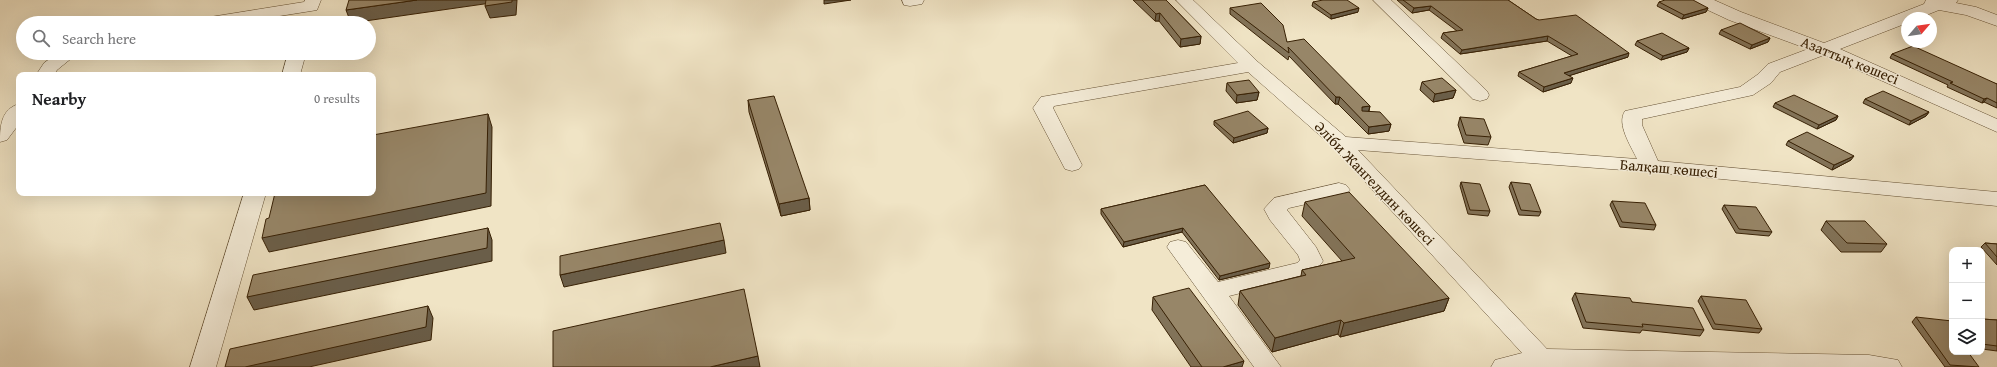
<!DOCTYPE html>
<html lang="en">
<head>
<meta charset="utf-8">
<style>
	:root { --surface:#fff; --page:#f6f6f6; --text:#202124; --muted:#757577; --line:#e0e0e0 }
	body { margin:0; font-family:"Gentium Book Plus",serif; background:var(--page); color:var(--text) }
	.controls { position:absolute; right:12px; bottom:12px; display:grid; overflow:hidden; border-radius:8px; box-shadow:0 4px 16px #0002 }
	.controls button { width:36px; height:36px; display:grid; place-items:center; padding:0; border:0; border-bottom:1px solid var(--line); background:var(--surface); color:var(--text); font:20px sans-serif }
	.compass { position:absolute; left:1901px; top:12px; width:36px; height:36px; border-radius:50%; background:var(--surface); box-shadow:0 4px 16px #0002; rotate:61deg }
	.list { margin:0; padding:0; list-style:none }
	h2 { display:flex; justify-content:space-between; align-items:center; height:52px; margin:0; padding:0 16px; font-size:17px }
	h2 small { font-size:13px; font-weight:400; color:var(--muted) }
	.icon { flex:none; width:22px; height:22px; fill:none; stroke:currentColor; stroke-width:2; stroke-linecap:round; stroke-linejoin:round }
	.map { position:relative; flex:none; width:1997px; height:367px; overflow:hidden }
	.search { position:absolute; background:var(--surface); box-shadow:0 4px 16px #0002; left:16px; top:16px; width:360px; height:44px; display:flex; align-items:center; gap:10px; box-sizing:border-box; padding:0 14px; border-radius:22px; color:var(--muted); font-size:15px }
	.panel { position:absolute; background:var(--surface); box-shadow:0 4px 16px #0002; left:16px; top:72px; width:360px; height:124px; border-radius:8px }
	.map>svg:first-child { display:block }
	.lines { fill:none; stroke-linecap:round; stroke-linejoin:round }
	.minor-casing { stroke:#655134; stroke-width:1 }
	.minor { fill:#f5edd9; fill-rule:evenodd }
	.wall { fill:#827359; stroke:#372004 }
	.shaded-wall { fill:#6a5e49; stroke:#372004 }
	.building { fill:#978668; stroke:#372004 }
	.labels { text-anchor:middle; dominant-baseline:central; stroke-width:3; stroke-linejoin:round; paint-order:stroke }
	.street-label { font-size:15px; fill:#372004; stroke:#f5edd9 }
</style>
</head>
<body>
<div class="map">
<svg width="1997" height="367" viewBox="0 0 1997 367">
	<rect width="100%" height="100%" fill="#f0e4c5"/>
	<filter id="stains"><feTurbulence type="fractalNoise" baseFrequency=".005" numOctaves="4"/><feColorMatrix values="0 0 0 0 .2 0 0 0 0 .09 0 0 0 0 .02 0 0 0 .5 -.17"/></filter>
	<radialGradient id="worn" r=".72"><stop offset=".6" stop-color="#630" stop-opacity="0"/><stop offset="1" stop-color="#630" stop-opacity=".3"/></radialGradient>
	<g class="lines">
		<defs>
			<path id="minor" d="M305,0H321L317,10L311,11L236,23H195L198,19L204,18L304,2Z
				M902,0H924L922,4L910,6L904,5Z
				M1176,0H1193L1258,62L1346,137L1637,159C1631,146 1616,124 1625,111L1740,87L1757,75L1768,64L1808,49L1729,20L1695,4L1693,0H1714L1741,12L1824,43L1924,4L1926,0H1958L1956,3L1976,7L1997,15V26L1966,15L1939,10L1919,18H1907V23L1840,49L1997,119V132L1824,55L1780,72L1771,83L1753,95L1642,119V125L1658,161L1997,192V206L1650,172L1358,150L1547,349L1869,355L1898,360L1902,367H1491L1495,360L1522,353L1333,147L1248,72L1054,106L1053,108L1082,165L1079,169L1072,171L1065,169L1033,108L1041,97L1238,63Z
				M1373,0H1391L1487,91L1489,95L1487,99L1480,101L1473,99Z
				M58,53H78L57,70L54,75H36L44,63Z
				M288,53H306L300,75H282Z
				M19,104V124L7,140L0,142C0,126 1,109 19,104Z
				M1339,183L1346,185L1350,190L1346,195L1289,208L1287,210L1316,247L1323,261L1313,275L1229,296L1281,367H1254L1167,247L1170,242L1178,240L1186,242L1218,282L1297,263L1300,260L1298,255L1270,220L1264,209L1274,198Z
				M244,193H266L216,367H190Z"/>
		</defs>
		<use href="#minor" class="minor-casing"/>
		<use href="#minor" class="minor"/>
	</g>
	<path class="wall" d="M1133,0H1166L1201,36L1200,44L1180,47L1159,21H1155Z
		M1397,0H1508L1536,19L1628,57L1568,76L1571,83L1543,92L1518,76L1519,72L1572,56L1547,41L1460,54L1441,38L1443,33L1457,31L1429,10L1412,13Z
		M1313,2L1358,12L1331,19L1312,6Z
		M1659,2L1708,8L1706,12L1682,19L1657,6Z
		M1230,8L1287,42L1370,106L1369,111L1391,124L1389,131L1368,134L1338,104H1335L1289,56L1288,60L1230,14Z
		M1721,30L1770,38L1768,42L1750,49L1719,34Z
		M1637,41L1689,48L1687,52L1661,60L1635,45Z
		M1892,54L1997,84V108L1984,102L1982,103L1947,87L1948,85L1890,58Z
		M1422,82L1456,90L1453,98L1433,102L1420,90Z
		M1227,83L1259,92L1257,100L1236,103L1226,91Z
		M1865,99L1929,112L1926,116L1909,125L1863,103Z
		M748,100L809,198L810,210L781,216L749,112Z
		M1775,103L1838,116L1836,120L1817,129L1773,107Z
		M1460,117L1491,137L1488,145L1464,143L1458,125Z
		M1214,121L1268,128L1267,133L1233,143L1214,125Z
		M1788,141L1851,160L1832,170L1786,145Z
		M1461,182L1490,211L1488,216L1468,214L1460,186Z
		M1511,182L1541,212L1539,216L1519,215L1509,187Z
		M1205,185L1269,268L1219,280L1182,232L1123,247L1101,214V209Z
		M1612,201L1656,225L1654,230L1620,227L1610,205Z
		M1305,202L1449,298L1444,311L1340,337L1338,334L1272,352L1238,305L1240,291L1301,276L1302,270L1342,261L1302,216Z
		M1724,205L1772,232L1769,236L1736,233L1722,209Z
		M1826,221L1887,244L1881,252H1841L1821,230Z
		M1985,243L1997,244V265L1981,247Z
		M1575,293L1632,302L1704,330L1700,336L1642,330L1640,333L1583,328L1572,299Z
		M1701,296L1762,329L1759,333L1713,329L1698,301Z
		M1153,297L1242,367H1191L1152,310Z
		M1916,317L1952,352L1979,367H1945L1912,322Z
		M1982,319L1997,320V351L1982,349Z"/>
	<path class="shaded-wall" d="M417,0H490L491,3L351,23L346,10Z
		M512,0H517L516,15L490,18L485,6Z
		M824,0H851L824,4Z
		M1431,6L1429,10L1412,13L1414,8Z
		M1359,8L1358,12L1331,19V15Z
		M1708,8L1706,12L1682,19L1684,15Z
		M1160,13L1159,21H1155L1156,14Z
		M1201,36L1200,44L1180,47L1181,39Z
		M1548,36L1547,41L1460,54L1462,50Z
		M1770,38L1768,42L1750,49L1752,45Z
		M1689,48L1687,52L1661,60L1663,56Z
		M1629,53L1628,57L1562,78L1564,73Z
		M1573,78L1571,83L1543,92L1544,87Z
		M1456,90L1453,98L1433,102L1435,94Z
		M1259,92L1257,100L1236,103L1237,95Z
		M1336,97H1340L1338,104H1335Z
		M1987,98L1984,102L1982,103L1984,99Z
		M1370,106L1368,113L1360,114L1362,107Z
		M1929,112L1926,116L1909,125L1911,121Z
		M488,114L492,127L491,206L269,252L262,238Z
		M1838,116L1836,120L1817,129L1819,125Z
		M1391,124L1389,131L1368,134L1369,127Z
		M1268,128L1267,133L1233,143L1234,138Z
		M1854,156L1851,160L1832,170L1834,165Z
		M809,198L810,210L781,216L779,204Z
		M488,228L492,240V261L254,310L247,297Z
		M1183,228L1182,232L1123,247L1124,242Z
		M724,240L726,253L564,287L560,275Z
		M1270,263L1269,268L1219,280L1220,276Z
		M1449,298L1444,311L1340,337L1344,323Z
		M428,306L433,318L431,340L309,367H245Z
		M1341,320L1338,334L1272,352L1275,338Z
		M758,356L760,367H710Z
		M1244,361L1242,367H1223Z"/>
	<path class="building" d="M349,0H417L346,10Z
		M486,0H512V2L485,6Z
		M1142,0H1166L1201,36L1181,39L1160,13L1156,14Z
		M1323,0H1347L1359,8L1331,15L1313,2Z
		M1403,0H1508L1536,19L1539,20L1576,15L1629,53L1564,73L1573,78L1544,87L1519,72L1578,54L1548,36L1462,50L1443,33L1463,30L1431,6L1414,8Z
		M1665,0H1693L1708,8L1684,15L1659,2Z
		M1261,3L1283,25L1287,42L1304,39L1370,106L1362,107V111L1380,112L1391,124L1369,127L1340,97H1336L1288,47L1289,53L1230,8Z
		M1740,23L1770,38L1752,45L1721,30Z
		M1662,33L1689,48L1663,56L1637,41Z
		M1913,46L1997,84V103L1987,98L1984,99L1950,83L1953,82L1892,54Z
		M1442,78L1456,90L1435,94L1422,82Z
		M1249,80L1259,92L1237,95L1227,83Z
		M1883,91L1929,112L1911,121L1865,99Z
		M1794,95L1838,116L1819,125L1775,103Z
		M774,96L809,198L779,204L748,100Z
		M1248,111L1268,128L1234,138L1214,121Z
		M488,114L486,193L262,238L266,219L269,218L275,193H373V135Z
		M1460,117L1484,119L1491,137L1466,135Z
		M1807,132L1854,156L1834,165L1788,141Z
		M1461,182L1480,184L1490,211L1470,210Z
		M1511,182L1530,184L1541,212L1521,210Z
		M1205,185L1270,263L1220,276L1183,228L1124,242L1101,209Z
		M1349,192L1449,298L1344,323L1341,320L1275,338L1240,291L1306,275L1302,270L1355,258L1305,202Z
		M1612,201L1645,203L1656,225L1622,222Z
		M1724,205L1756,207L1772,232L1739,229Z
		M1826,221H1865L1887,244L1847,243Z
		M720,223L724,240L560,275V256Z
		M488,228L487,248L247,297L253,275Z
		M1985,243L1997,244V257Z
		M1189,288L1244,361L1223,367H1202L1153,297Z
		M744,289L758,356L710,367H553V331Z
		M1575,293L1630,298L1632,302L1693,308L1704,330L1642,324L1643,327L1586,322Z
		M1701,296L1746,300L1762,329L1715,324Z
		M428,306L426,327L245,367H225L230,349Z
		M1916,317L1952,321V352H1968L1979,367L1950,365Z
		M1982,319L1997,320V346L1982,344Z"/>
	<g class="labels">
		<g class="street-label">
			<text transform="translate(1850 60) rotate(22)">Азаттық көшесі</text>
			<text transform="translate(1669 168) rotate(5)">Балқаш көшесі</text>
			<text transform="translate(1375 183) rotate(46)">Әліби Жангелдин көшесі</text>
		</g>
	</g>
	<rect width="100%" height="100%" filter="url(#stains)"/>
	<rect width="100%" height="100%" fill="url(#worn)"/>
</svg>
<div class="controls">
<button>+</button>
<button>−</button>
<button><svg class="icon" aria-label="layers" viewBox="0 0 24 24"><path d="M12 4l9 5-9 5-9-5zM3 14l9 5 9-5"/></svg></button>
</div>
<svg class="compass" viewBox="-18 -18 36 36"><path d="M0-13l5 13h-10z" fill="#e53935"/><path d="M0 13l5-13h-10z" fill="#757577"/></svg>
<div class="search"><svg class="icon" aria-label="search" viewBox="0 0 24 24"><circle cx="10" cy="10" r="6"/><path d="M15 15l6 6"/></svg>Search here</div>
<section class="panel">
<h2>Nearby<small>0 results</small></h2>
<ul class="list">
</ul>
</section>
</div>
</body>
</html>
